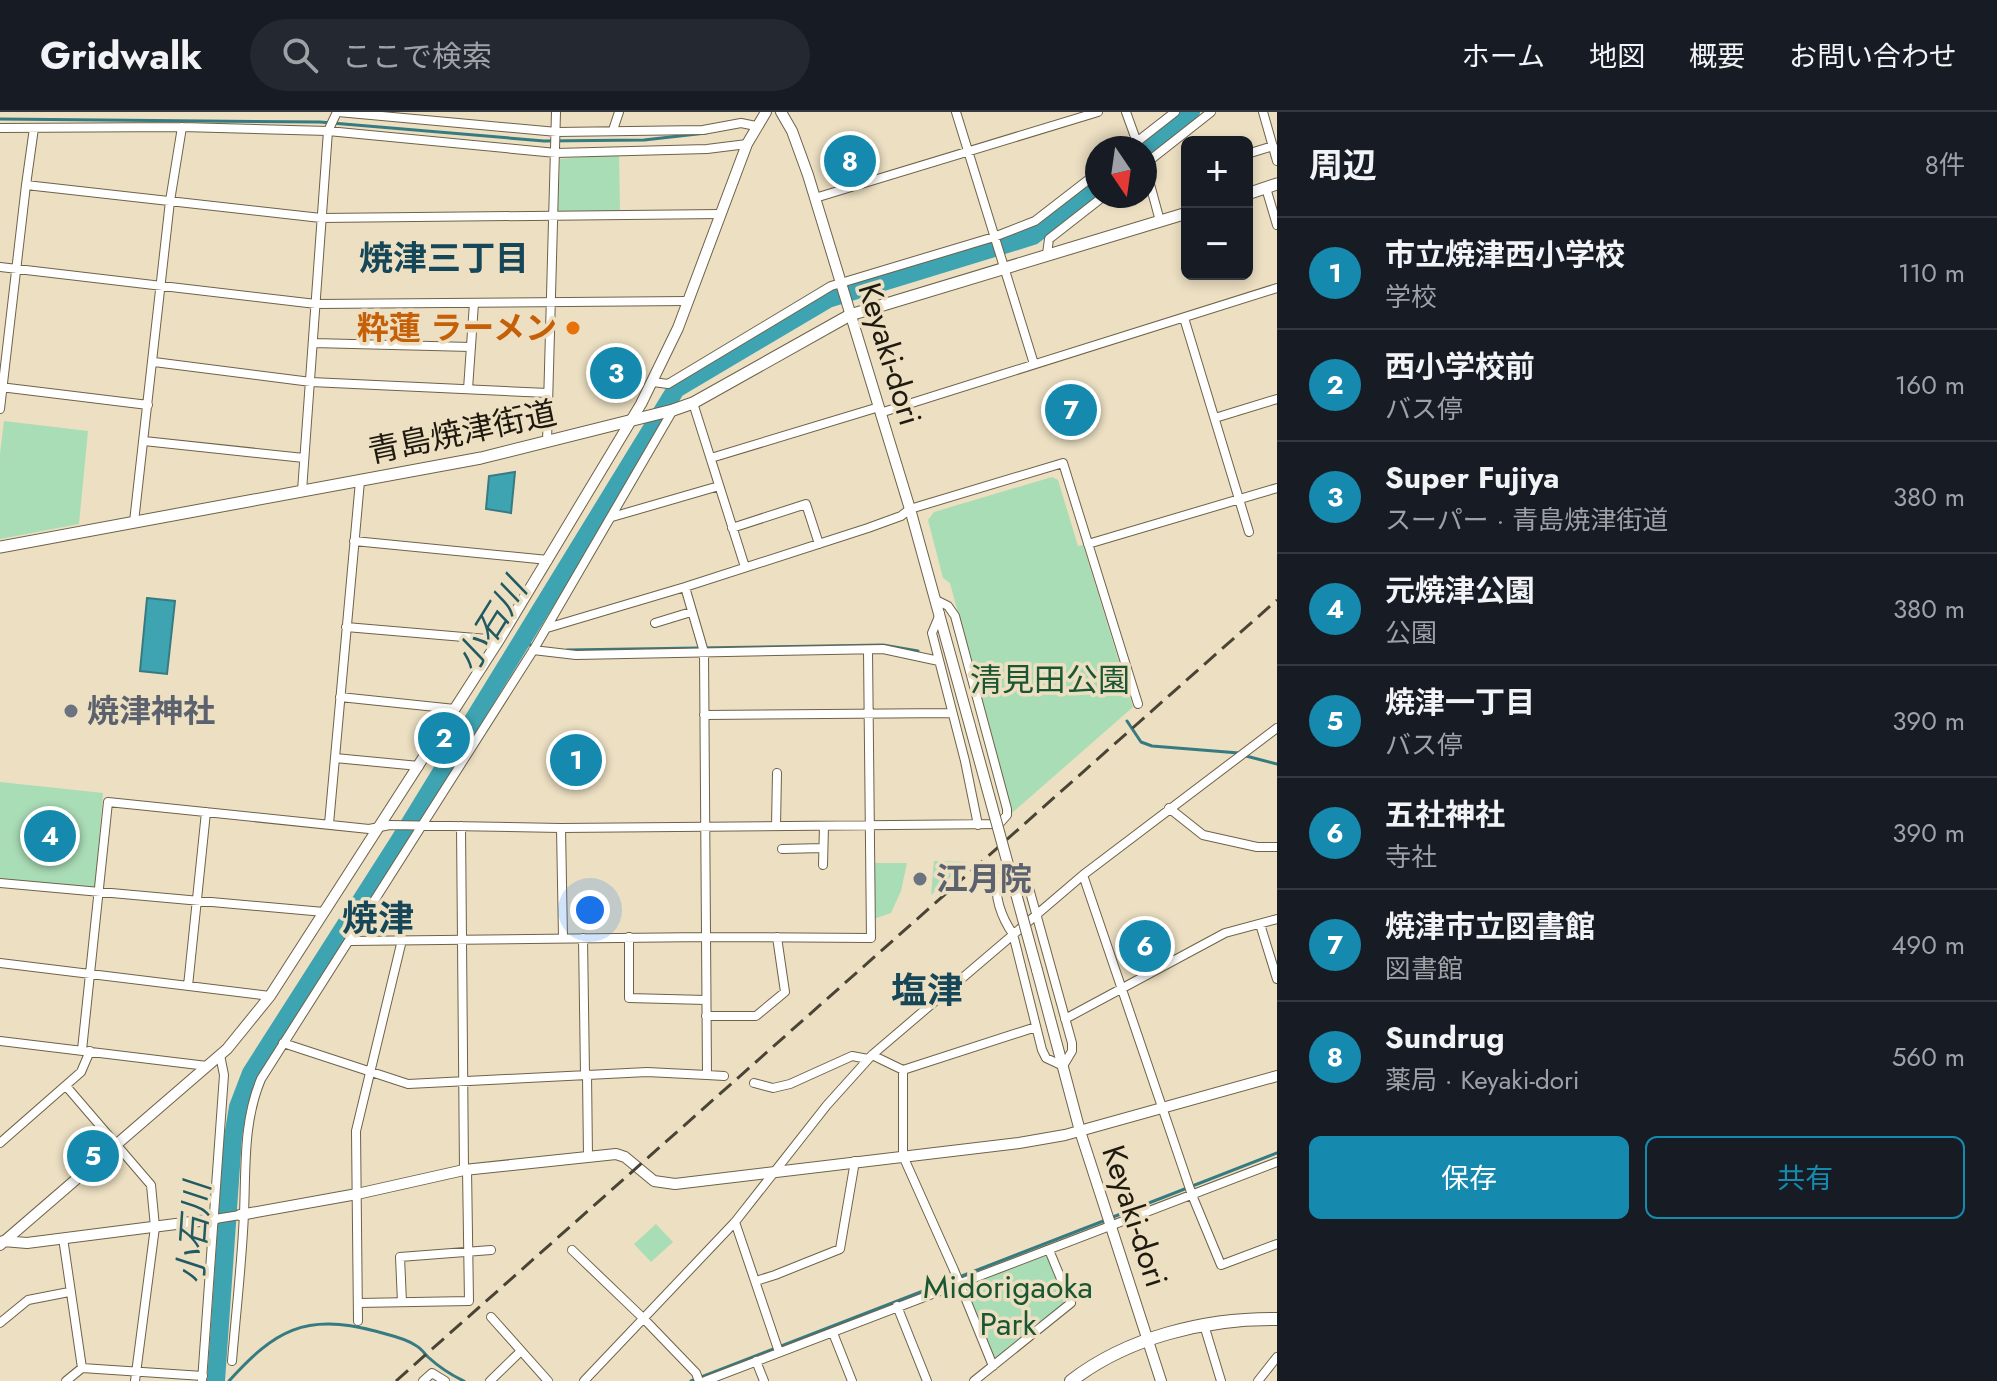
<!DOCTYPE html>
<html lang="ja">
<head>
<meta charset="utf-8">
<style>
	:root { --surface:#171b24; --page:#242831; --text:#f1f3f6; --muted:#9ea1a6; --line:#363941; --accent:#1689ae }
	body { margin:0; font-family:Jost,"Noto Sans JP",sans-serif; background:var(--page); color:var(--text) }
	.controls { position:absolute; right:24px; top:24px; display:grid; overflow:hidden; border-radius:12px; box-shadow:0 4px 12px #0003 }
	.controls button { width:72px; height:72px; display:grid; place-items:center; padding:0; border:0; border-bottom:2px solid var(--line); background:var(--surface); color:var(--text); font:40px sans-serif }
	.compass { position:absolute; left:1085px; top:24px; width:72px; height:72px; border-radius:50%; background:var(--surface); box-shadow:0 4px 12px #0003; rotate:167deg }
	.you { position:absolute; left:590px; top:798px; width:28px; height:28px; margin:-20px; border:6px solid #fff; border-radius:50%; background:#1a73e8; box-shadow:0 0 0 12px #1a73e833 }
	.badge { display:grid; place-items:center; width:52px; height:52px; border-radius:50%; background:var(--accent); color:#fff; font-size:26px; font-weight:700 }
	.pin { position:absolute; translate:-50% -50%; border:4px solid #fff; box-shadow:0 2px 8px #0006 }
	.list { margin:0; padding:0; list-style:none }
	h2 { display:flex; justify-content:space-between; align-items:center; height:104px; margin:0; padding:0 32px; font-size:34px }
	h2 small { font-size:26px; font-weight:400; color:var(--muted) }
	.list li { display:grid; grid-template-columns:52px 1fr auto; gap:24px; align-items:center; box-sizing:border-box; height:112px; padding:0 32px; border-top:2px solid var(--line) }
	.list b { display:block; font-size:30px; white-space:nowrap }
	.list p { margin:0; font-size:26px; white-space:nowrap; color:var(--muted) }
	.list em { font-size:26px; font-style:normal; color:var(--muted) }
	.actions { display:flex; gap:16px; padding:24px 32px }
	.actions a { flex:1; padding:18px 0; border:2px solid var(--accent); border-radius:12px; text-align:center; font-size:28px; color:var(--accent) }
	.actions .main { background:var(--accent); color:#fff }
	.icon { flex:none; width:44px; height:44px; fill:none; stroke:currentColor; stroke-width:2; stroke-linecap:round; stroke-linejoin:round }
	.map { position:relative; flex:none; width:1277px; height:1269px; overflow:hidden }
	header { display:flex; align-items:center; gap:48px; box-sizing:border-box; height:112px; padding:0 40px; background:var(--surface); border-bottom:2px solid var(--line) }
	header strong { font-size:38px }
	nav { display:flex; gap:44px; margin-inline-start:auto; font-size:28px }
	.search { width:560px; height:72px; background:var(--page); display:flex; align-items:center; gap:20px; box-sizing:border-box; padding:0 28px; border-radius:44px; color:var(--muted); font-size:30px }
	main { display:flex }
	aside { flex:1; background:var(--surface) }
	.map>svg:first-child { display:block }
	.green { fill:#a9ddb6 }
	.water { fill:#3ea4b2; stroke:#357b81; stroke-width:2 }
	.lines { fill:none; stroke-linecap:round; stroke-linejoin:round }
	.stream { stroke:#357b81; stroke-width:3 }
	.river { stroke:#3ea4b2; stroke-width:18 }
	.minor-casing { stroke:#6e6249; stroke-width:10 }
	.tertiary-casing { stroke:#6e6249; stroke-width:12 }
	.secondary-casing { stroke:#6e6249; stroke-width:13 }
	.primary-casing { stroke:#6e6249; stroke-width:14 }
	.minor { stroke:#fff; stroke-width:8 }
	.tertiary { stroke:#fff; stroke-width:10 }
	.secondary { stroke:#fff; stroke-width:11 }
	.primary { stroke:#fff; stroke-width:12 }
	.rail { stroke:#4a4436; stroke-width:3; stroke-dasharray:16 8; stroke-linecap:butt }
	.tertiary-bridge-casing { stroke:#6e6249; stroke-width:12; stroke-linecap:butt }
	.tertiary-bridge { stroke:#fff; stroke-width:10 }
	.food-dot { fill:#e8710a; stroke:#ecdfc2; stroke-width:3 }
	.worship-dot { fill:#6b7280; stroke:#ecdfc2; stroke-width:3 }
	.labels { text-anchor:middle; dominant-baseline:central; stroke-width:7; stroke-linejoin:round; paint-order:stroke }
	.food-label { font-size:32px; font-weight:bold; fill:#c56008; stroke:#ecdfc2; text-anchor:end }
	.street-label { font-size:32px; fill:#1f1a10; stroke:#ecdfc2 }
	.park-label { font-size:32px; fill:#195631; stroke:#ecdfc2 }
	.worship-label { font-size:32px; font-weight:bold; fill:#5b616d; stroke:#ecdfc2; text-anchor:start }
	.neighbourhood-label { font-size:34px; font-weight:bold; fill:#164759; stroke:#ecdfc2 }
	.water-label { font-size:34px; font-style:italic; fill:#225a62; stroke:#ecdfc2 }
	.quarter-label { font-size:36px; font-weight:bold; fill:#164759; stroke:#ecdfc2 }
</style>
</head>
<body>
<header>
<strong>Gridwalk</strong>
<div class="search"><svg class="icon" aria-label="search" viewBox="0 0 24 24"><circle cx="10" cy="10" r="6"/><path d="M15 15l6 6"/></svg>ここで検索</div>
<nav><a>ホーム</a><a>地図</a><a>概要</a><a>お問い合わせ</a></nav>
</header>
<main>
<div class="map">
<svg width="1277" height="1269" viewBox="0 0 1277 1269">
	<rect width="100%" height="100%" fill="#ecdfc2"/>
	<path class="green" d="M619,42L620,100H561L558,98L560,47Z
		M4,309L88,319L79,412L0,427V342Z
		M1052,365L1058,368L1078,434L1083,433L1133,595L1012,701L950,471L943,466L928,408L934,400Z
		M0,670L103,681L95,776L0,767Z
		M934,749L967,750L931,783Z
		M873,751H907L901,779L891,801L874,807Z
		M656,1112L673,1130L651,1150L634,1132Z
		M1045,1144L1049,1146L1064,1185L1063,1192L996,1245L992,1243L967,1178L969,1173Z"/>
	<path class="water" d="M515,360L511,401L486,397L489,364Z
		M147,486L175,489L167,562L140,559Z"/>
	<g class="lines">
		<path class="stream" d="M0,7L320,10L544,29L644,28L706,21
			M522,531L536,534
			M567,538L883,533L918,539
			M1127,609L1141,630L1152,634L1239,641
			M1246,644L1277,652
			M1113,1105L1277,1041
			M229,1269C275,1218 305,1201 375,1219C388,1223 403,1225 415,1233C421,1236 424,1241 428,1245C439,1255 451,1263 464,1269
			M691,1269L1106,1108"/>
		<path class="river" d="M1145,37L1191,0
			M216,1269L233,1025L238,995L251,961L399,729L676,277L828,187L1033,124L1097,74"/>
		<defs>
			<path id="minor" d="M338,0L557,20L703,18L741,11L756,14
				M956,0L1034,252
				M1126,0L1139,36
				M1263,0L1277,49
				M0,16L182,15L328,19L556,41L707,37L747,32
				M613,18L619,0
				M1129,36L1175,0
				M1247,42L1273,34
				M1145,52L1211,0
				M1145,54L1160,109
				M26,73L34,16
				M1266,76L1277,113
				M815,86L1098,0
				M1047,142L1049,127L1104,84
				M0,155L316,192L688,189
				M1184,206L1249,420
				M313,231L471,235
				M154,250L311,270L548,281
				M653,270L668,272L831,174L994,125L1035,109L1097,61
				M0,275L148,293
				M468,277L474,191
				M693,291L745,455
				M0,297L26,73L321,106L721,102
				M880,301L1277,176
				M1215,306L1277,287
				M144,329L304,346
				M547,330L556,0
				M711,346L879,295
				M302,379L328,19L337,0
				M612,405L719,374
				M134,410L170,89L182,15
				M732,416L806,392L819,432
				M354,429L548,448
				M1088,432L1277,376
				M940,502L932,521L965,649L978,713
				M655,511L691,500
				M346,515L499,528
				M547,516L685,475L868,416L901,404L910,397L1063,351L1138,592
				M533,538L576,543L883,537L939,549
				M340,585L455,597
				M704,603L952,601
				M335,646L419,654
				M1169,696L1203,723L1257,735H1277
				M329,712L360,369
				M461,714L464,1058
				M776,714L777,661
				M561,716L563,826
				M782,737L823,736
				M823,753L824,714
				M1014,760L1020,762L1027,769L1072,931V939L1063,954L1046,946L1042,938L1013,822C1003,808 991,781 1000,765Z
				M1083,763L1192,1083L1221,1153L1277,1132
				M0,771L324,800
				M1260,812L1277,867
				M629,825V886L706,888
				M583,826L585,962
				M349,829L706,825L871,826L868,538
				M0,851L270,884
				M188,874L206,700
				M706,904H756L785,880L777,825
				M1065,907L1225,821L1277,807
				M0,929L207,954
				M283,931L408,972L647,960L707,963L704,540L685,475
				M82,938L108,690L369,717L390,713L561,716L999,712L1007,703V697L955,504L948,494L936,488
				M872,943L903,958
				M587,962L588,1045
				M707,963L724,964
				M754,971L773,976L790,972L852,944L868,947
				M66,974L151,1073L155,1115L135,1269
				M0,1031L81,960L90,939
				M215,1107L240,1103
				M735,1110L779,1240
				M63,1126L82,1256L66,1269
				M572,1138L644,1207L696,1261L699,1269
				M756,1169L775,1163L840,1137L855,1049
				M402,1190L400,1145L491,1138
				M358,1191L469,1189L467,1057
				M897,1194L927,1269
				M491,1205L548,1269
				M358,1209L356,1019L402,828
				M0,1211L28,1188L69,1180
				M1204,1213L1221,1269
				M833,1221L852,1269
				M232,1249C236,1200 242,1150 244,1101C246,1055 243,1010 261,967L534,537L673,298
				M756,1249L764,1269
				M993,1254L954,1158L903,1044V958L1036,915
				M82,1256L203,1264
				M202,1269L224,963L220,943
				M423,1269L432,1261L445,1269
				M490,1269L521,1239
				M584,1269L735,1110L827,993L872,943L1083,763L1277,616
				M705,1269L1277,1050
				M974,1269L1071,1191L1049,1138
				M1258,1269L1277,1245"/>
			<path id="tertiary" d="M781,0L792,19L808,63L910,397L970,614
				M1037,858L1080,1019L1161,1269
				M240,1103L357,1082L464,1058L616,1042L625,1045L654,1069L675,1072L1019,1031L1065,1023L1277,964
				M3,1129L27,1131L215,1107
				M0,1133L227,937L270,884L499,528L641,292L678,216L747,32L766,0"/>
			<path id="secondary" d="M1247,82L1277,72
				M0,435L481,346L673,298L693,291L850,203L1187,101"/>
			<path id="primary" d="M1071,1269C1128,1225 1206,1206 1277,1207"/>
		</defs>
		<use href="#minor" class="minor-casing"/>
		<use href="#tertiary" class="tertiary-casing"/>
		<use href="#secondary" class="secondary-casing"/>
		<use href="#primary" class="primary-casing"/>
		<use href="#minor" class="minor"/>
		<use href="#tertiary" class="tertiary"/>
		<use href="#secondary" class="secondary"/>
		<use href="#primary" class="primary"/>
		<path class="rail" d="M396,1269L1277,488"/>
		<defs>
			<path id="tertiary-bridge" d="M970,614L1037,858"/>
		</defs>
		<use href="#tertiary-bridge" class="tertiary-bridge-casing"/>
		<use href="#tertiary-bridge" class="tertiary-bridge"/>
	</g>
	<circle class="food-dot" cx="573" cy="216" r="8"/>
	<g class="worship-dot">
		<circle cx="71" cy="599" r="8"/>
		<circle cx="920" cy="767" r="8"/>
	</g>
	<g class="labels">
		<g class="food-label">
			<text x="557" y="216">粋蓮 ラーメン</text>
		</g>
		<g class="street-label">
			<text transform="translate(890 242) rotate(73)">Keyaki-dori</text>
			<text transform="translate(462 320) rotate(-12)">青島焼津街道</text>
			<text transform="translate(1135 1104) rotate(72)">Keyaki-dori</text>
		</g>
		<g class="park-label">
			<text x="1050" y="568">清見田公園</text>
			<text x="1008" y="1175">Midorigaoka<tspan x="1008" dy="37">Park</tspan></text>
		</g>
		<g class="worship-label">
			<text x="87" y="599">焼津神社</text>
			<text x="936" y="767">江月院</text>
		</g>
		<g class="neighbourhood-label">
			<text x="444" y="146">焼津三丁目</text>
		</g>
		<g class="water-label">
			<text transform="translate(491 513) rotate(-58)">小石川</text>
			<text transform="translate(194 1121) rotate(-86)">小石川</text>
		</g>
		<g class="quarter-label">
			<text x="378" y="806">焼津</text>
			<text x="927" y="878">塩津</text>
		</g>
	</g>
</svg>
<div class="controls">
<button>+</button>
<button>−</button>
</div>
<svg class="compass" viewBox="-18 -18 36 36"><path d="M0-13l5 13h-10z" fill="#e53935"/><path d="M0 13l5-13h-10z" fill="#9ea1a6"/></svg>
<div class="you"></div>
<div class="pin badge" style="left:576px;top:648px">1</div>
<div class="pin badge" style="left:444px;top:626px">2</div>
<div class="pin badge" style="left:616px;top:261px">3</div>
<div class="pin badge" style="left:50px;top:724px">4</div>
<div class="pin badge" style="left:93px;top:1044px">5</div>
<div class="pin badge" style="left:1145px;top:834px">6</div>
<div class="pin badge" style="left:1071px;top:298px">7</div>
<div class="pin badge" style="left:850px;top:49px">8</div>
</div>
<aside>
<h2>周辺<small>8件</small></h2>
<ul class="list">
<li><span class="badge">1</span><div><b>市立焼津西小学校</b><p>学校</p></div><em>110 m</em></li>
<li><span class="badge">2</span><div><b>西小学校前</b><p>バス停</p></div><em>160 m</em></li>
<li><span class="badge">3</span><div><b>Super Fujiya</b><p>スーパー · 青島焼津街道</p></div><em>380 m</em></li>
<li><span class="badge">4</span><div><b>元焼津公園</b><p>公園</p></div><em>380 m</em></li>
<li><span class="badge">5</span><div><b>焼津一丁目</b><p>バス停</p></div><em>390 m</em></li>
<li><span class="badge">6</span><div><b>五社神社</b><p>寺社</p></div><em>390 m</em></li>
<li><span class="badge">7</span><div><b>焼津市立図書館</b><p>図書館</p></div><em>490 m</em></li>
<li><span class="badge">8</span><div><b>Sundrug</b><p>薬局 · Keyaki-dori</p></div><em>560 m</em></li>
</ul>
<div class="actions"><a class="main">保存</a><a>共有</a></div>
</aside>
</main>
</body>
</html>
